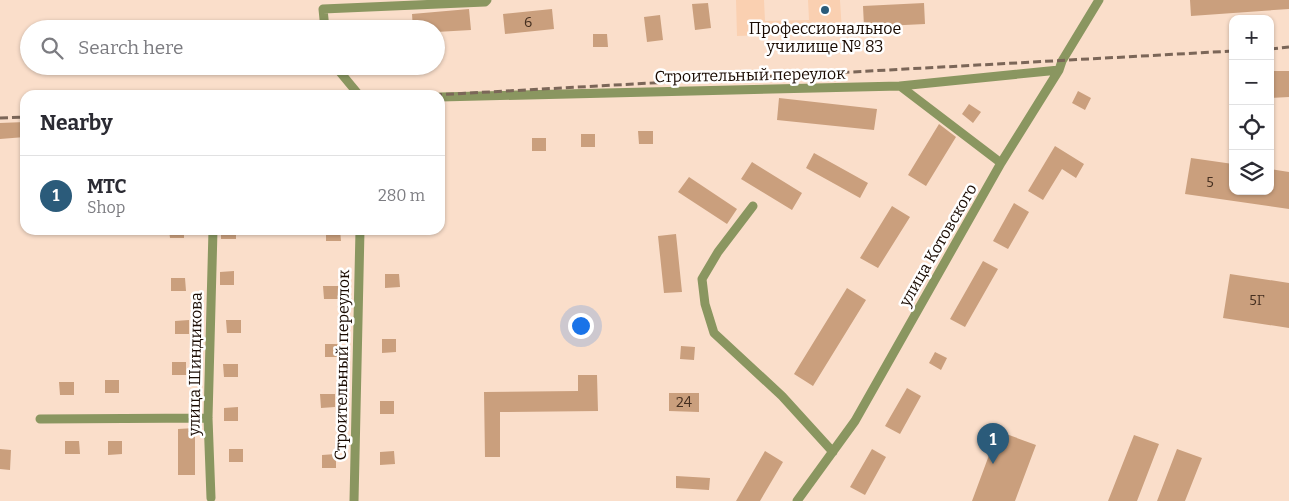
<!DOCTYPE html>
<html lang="en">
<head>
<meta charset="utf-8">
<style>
	:root { --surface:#fff; --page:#f2f2f3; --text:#2b2b33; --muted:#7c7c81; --line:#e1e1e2; --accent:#2b5b7a }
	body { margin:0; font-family:Bitter,serif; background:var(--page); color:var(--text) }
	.controls { position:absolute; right:15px; top:15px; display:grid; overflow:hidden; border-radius:10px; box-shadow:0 1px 4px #0004 }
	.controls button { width:45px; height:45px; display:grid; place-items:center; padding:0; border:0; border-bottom:1px solid var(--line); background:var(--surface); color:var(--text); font:25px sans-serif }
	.you { position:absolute; left:580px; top:325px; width:18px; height:18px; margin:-12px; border:4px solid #fff; border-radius:50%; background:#1a73e8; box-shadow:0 0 0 8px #1a73e833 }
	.badge { display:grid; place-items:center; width:32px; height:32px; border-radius:50%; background:var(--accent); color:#fff; font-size:16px; font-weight:700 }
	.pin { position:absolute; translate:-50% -41px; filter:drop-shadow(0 1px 2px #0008) }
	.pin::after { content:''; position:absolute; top:26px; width:18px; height:15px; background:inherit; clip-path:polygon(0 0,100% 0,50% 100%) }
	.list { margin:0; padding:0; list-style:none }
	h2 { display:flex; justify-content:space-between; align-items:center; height:65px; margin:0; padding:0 20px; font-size:21px }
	h2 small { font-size:16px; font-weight:400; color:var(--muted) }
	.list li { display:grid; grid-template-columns:32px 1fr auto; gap:15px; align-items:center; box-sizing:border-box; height:80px; padding:0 20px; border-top:1px solid var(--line) }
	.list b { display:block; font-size:19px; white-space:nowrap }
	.list p { margin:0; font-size:16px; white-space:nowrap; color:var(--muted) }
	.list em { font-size:16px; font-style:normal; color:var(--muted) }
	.icon { flex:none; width:28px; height:28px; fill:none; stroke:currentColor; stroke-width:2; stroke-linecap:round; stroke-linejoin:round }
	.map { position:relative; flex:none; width:1289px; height:501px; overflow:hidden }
	.search { position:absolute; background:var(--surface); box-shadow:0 1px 4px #0004; left:20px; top:20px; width:425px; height:55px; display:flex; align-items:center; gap:12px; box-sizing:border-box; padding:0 18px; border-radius:28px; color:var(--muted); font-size:19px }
	.panel { position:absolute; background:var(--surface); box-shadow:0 1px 4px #0004; left:20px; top:90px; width:425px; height:145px; border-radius:15px }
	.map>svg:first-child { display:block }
	.built { fill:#fad0b1 }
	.building { fill:#ca9f7d }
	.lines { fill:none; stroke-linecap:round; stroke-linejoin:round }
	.street { stroke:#8a9660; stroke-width:9 }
	.rail { stroke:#7b6658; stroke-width:3; stroke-dasharray:8 4; stroke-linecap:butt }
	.poi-dot { fill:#2b5b7a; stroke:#fff; stroke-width:2 }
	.labels { text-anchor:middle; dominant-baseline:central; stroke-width:5; stroke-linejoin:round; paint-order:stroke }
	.number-label { font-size:14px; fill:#452f20 }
	.poi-label { font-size:16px; fill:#190a01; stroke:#fff }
	.street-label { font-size:16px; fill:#190a01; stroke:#fff }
</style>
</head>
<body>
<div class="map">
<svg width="1289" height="501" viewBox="0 0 1289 501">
	<rect width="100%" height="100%" fill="#fadeca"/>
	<path class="built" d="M736,0H764L765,21L809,20L808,0H840L842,32L737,36Z"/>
	<path class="building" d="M1190,0H1289V9L1191,16Z
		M708,3L711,28L695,30L692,4Z
		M924,3L925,24L864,27L863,6Z
		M469,9L471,30L436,32V29H413L412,14Z
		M552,9L554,29L505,34L503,14Z
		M660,15L663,40L647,42L644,17Z
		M593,34H607L608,47H593Z
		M1270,71H1289V97L1270,98Z
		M1078,91L1091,98L1085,110L1072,103Z
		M779,98L877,109L874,130L777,120Z
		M969,104L981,112L973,123L962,114Z
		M25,122V137L0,139V123Z
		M939,124L956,137L926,186L908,175Z
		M638,131H653V144H639Z
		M581,134H595V147H581Z
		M532,138H546V151H532Z
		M1055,146L1084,164L1076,178L1062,169L1043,200L1028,191Z
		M814,153L868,183L860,198L806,168Z
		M1191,158L1233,164V191H1270V169L1289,172V209L1185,194Z
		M752,162L802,193L792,210L741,179Z
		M689,177L737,209L727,224L678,192Z
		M1014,203L1029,212L1008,249L993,241Z
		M892,206L910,217L878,268L860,258Z
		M169,230H184V238H170Z
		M221,230H236V239H221Z
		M326,230H340L341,241H326Z
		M676,234L682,292L664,293L658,236Z
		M983,261L998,269L965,327L950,319Z
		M234,271V285H220V272Z
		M385,274H399L400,287L385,288Z
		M1230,274L1289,283V328L1223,318Z
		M171,278H185L186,291H171Z
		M323,286H338V299H324Z
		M847,288L866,300L813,386L794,374Z
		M189,320V334H175V321Z
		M226,320H241V333H227Z
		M382,339H396V352L382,353Z
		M325,344H339L340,357H325Z
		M681,346L695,347L694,360L680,359Z
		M935,352L947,358L941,370L929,363Z
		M172,362H186V375H172Z
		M223,364H238V377H224Z
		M578,375H597L598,411L500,412V457H485L484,392L578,391Z
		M105,380H119V393H105Z
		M59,382H74V395H60Z
		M907,388L921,396L900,434L885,426Z
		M669,393H699V412L669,411Z
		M320,394H335V407L321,408Z
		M380,401H394V414H380Z
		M238,407V421H224V408Z
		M195,428V475H178V429Z
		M998,431L1036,445L1015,501H972Z
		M1134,435L1159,444L1137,501H1108Z
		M65,441H79L80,454H65Z
		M108,441H122V454L108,455Z
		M0,449L11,450L10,470L0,469Z
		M229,449H243V462H229Z
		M872,449L886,457L865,495L850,487Z
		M1177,449L1202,458L1185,501H1157Z
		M394,451L395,464L380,465V452Z
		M765,451L783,462L760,501H736Z
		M336,454V468H322V455Z
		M676,476L710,478L709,490L676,488Z"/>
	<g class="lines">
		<path class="street" d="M325,29L323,9L485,2L487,0
			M335,66L359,95
			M900,86L1001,163
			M440,97L900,86L1059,70
			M753,206L718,252L702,279L705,304L714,333L782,396L833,452
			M40,419L208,418
			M211,498L208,418L213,230
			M354,501L360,230
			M797,501L855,421L1001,163L1059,70L1062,61L1099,0"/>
		<path class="rail" d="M1270,49L1289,47
			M434,95L1233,51
			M0,118L25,117"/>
	</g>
	<circle class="poi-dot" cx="825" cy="10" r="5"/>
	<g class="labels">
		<g class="number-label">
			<text x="528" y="22">6</text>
			<text x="1210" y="182">5</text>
			<text x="1257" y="300">5Г</text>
			<text x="684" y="402">24</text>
		</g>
		<g class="poi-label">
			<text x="825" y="28">Профессиональное<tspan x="825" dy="18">училище № 83</tspan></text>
		</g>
		<g class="street-label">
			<text transform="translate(750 75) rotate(-1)">Строительный переулок</text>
			<text transform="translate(938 245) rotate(-60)">улица Котовского</text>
			<text transform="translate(195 364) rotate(-89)">улица Шиндикова</text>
			<text transform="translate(342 365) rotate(-89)">Строительный переулок</text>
		</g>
	</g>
</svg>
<div class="controls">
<button>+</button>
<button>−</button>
<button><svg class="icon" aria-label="locate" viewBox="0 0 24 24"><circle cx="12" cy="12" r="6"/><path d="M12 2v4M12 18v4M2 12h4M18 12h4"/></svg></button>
<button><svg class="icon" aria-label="layers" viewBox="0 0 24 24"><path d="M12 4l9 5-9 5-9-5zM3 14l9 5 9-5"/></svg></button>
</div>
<div class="you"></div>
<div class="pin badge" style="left:993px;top:464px">1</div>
<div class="search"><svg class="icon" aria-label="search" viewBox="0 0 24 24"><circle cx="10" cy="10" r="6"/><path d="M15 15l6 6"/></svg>Search here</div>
<section class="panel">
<h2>Nearby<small></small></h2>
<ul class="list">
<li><span class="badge">1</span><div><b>МТС</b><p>Shop</p></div><em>280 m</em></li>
</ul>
</section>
</div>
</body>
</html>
